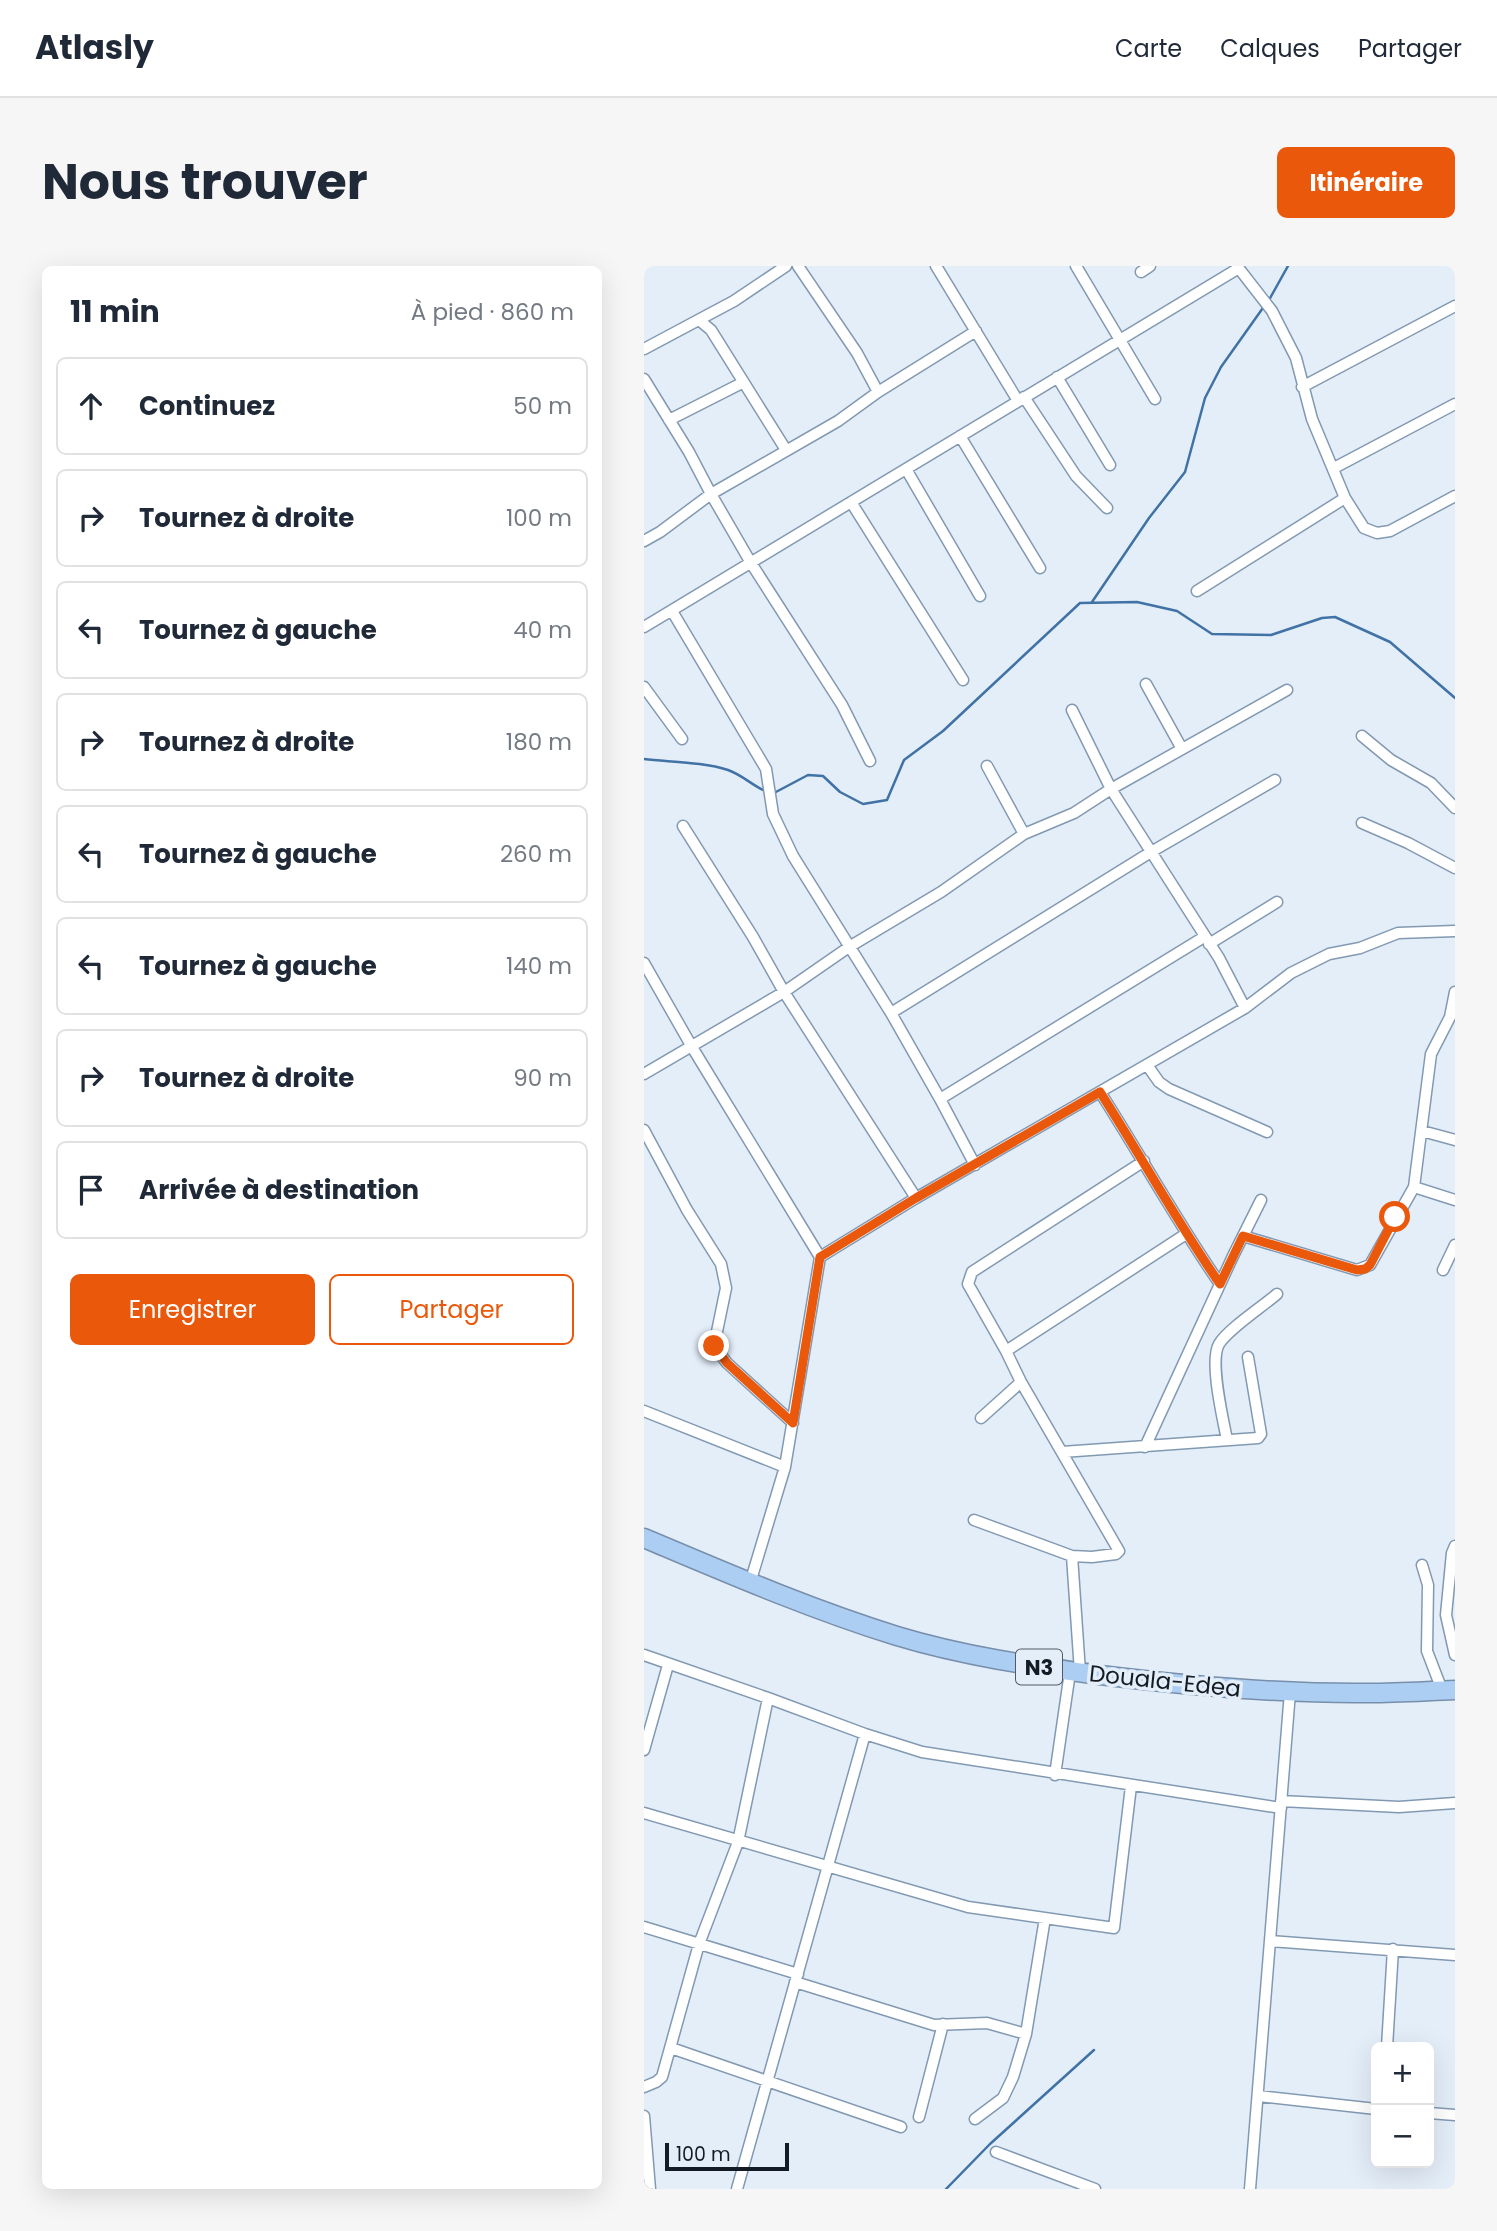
<!DOCTYPE html>
<html lang="fr">
<head>
<meta charset="utf-8">
<style>
	:root { --surface:#fff; --page:#f6f6f7; --text:#1f2937; --muted:#747a83; --line:#e0e1e3; --accent:#ea580c }
	body { margin:0; font-family:Poppins,sans-serif; background:var(--page); color:var(--text) }
	.controls { position:absolute; right:21px; bottom:21px; display:grid; overflow:hidden; border-radius:10px; box-shadow:0 7px 28px #0002 }
	.controls button { width:63px; height:63px; display:grid; place-items:center; padding:0; border:0; border-bottom:2px solid var(--line); background:var(--surface); color:var(--text); font:35px sans-serif }
	.scale { position:absolute; left:21px; bottom:18px; width:124px; box-sizing:border-box; padding-left:7px; border:4px solid #131b25; border-top:0; font-size:19px; line-height:24px; white-space:nowrap; color:#131b25; -webkit-text-stroke:5px #e4eef9; paint-order:stroke }
	.stop { position:absolute; width:21px; height:21px; margin:-16px; border:5px solid #ea580c; border-radius:50%; background:#fff }
	.stop.end { background:#ea580c; border-color:#fff; box-shadow:0 2px 7px #0008 }
	.list { margin:0; padding:0; list-style:none }
	h2 { display:flex; justify-content:space-between; align-items:center; height:91px; margin:0; padding:0 28px; font-size:30px }
	h2 small { font-size:23px; font-weight:400; color:var(--muted) }
	.list li { display:grid; grid-template-columns:46px 1fr auto; gap:21px; align-items:center; box-sizing:border-box; height:98px; margin:0 14px 14px; padding:0 14px; border:2px solid var(--line); border-radius:10px }
	.list b { display:block; font-size:26px; white-space:nowrap }
	.list em { font-size:23px; font-style:normal; color:var(--muted) }
	.actions { display:flex; gap:14px; padding:21px 28px }
	.actions a { flex:1; padding:16px 0; border:2px solid var(--accent); border-radius:10px; text-align:center; font-size:24px; color:var(--accent) }
	.actions .main { background:var(--accent); color:#fff }
	.icon { flex:none; width:38px; height:38px; fill:none; stroke:currentColor; stroke-width:2; stroke-linecap:round; stroke-linejoin:round }
	.map { position:relative; flex:none; width:811px; height:1923px; overflow:hidden; border-radius:10px }
	header { display:flex; align-items:center; gap:42px; box-sizing:border-box; height:98px; padding:0 35px; background:var(--surface); border-bottom:2px solid var(--line) }
	header strong { font-size:33px }
	nav { display:flex; gap:38px; margin-inline-start:auto; font-size:24px }
	.intro { display:flex; align-items:center; justify-content:space-between; box-sizing:border-box; height:168px; padding:0 42px }
	h1 { margin:0; font-size:49px }
	.button { padding:18px 32px; border-radius:10px; background:var(--accent); color:#fff; font-size:24px; font-weight:700 }
	main { display:flex; gap:42px; padding:0 42px }
	aside { flex:1; background:var(--surface); border-radius:10px; box-shadow:0 7px 28px #0002 }
	.map>svg:first-child { display:block }
	.lines { fill:none; stroke-linecap:round; stroke-linejoin:round }
	.stream { stroke:#4072a5; stroke-width:2.5 }
	.street-casing { stroke:#8299b2; stroke-width:13 }
	.highway-casing { stroke:#778fab; stroke-width:21 }
	.street { stroke:#fff; stroke-width:10 }
	.highway { stroke:#adcef3; stroke-width:18 }
	.route { stroke:#ea580c; stroke-width:9 }
	.labels { text-anchor:middle; dominant-baseline:central; stroke-width:7; stroke-linejoin:round; paint-order:stroke }
	.shield { fill:#e4eef9; stroke:#525a65; stroke-width:2 }
	.shield-label { font-size:21px; font-weight:bold; fill:#131b25 }
	.street-label { font-size:23px; fill:#131b25; stroke:#e4eef9 }
</style>
</head>
<body>
<header>
<strong>Atlasly</strong>
<nav><a>Carte</a><a>Calques</a><a>Partager</a></nav>
</header>
<div class="intro"><h1>Nous trouver</h1><a class="button">Itinéraire</a></div>
<main>
<aside>
<h2>11 min<small>À pied · 860 m</small></h2>
<ul class="list">
<li><svg class="icon" aria-label="ahead" viewBox="0 0 24 24"><path d="M12 20V5M6 11l6-6 6 6"/></svg><div><b>Continuez</b></div><em>50 m</em></li>
<li><svg class="icon" aria-label="right" viewBox="0 0 24 24"><path d="M7 20v-9h11M14 6l5 5-5 5"/></svg><div><b>Tournez à droite</b></div><em>100 m</em></li>
<li><svg class="icon" aria-label="left" viewBox="0 0 24 24"><path d="M17 20v-9H6M10 6l-5 5 5 5"/></svg><div><b>Tournez à gauche</b></div><em>40 m</em></li>
<li><svg class="icon" aria-label="right" viewBox="0 0 24 24"><path d="M7 20v-9h11M14 6l5 5-5 5"/></svg><div><b>Tournez à droite</b></div><em>180 m</em></li>
<li><svg class="icon" aria-label="left" viewBox="0 0 24 24"><path d="M17 20v-9H6M10 6l-5 5 5 5"/></svg><div><b>Tournez à gauche</b></div><em>260 m</em></li>
<li><svg class="icon" aria-label="left" viewBox="0 0 24 24"><path d="M17 20v-9H6M10 6l-5 5 5 5"/></svg><div><b>Tournez à gauche</b></div><em>140 m</em></li>
<li><svg class="icon" aria-label="right" viewBox="0 0 24 24"><path d="M7 20v-9h11M14 6l5 5-5 5"/></svg><div><b>Tournez à droite</b></div><em>90 m</em></li>
<li><svg class="icon" aria-label="arrive" viewBox="0 0 24 24"><path d="M6 21V4h12l-3 4 3 4H6"/></svg><div><b>Arrivée à destination</b></div></li>
</ul>
<div class="actions"><a class="main">Enregistrer</a><a>Partager</a></div>
</aside>
<div class="map">
<svg width="811" height="1923" viewBox="0 0 811 1923">
	<rect width="100%" height="100%" fill="#e4eef9"/>
	<g class="lines">
		<path class="stream" d="M625,34L644,0
			M448,336L505,252L541,206L561,132L577,101L621,39
			M0,493C26,496 60,496 84,504C99,509 111,522 124,526
			M130,527L164,509L179,510L196,526L219,538L243,534L260,494L299,465L436,337L493,336L533,345L568,368L627,369L678,352L691,351L746,376L811,432
			M302,1923L346,1878L450,1784"/>
		<defs>
			<path id="street" d="M154,0L213,87L234,126
				M292,0L374,135
				M432,0L511,133
				M593,0L628,45L652,92L668,153L701,232L720,262L733,267L746,265L811,230
				M497,6L506,0
				M55,54L67,64L142,184
				M0,83L90,35L142,0
				M413,111L466,199
				M0,113L45,186L67,228L107,297L198,439L226,495
				M658,121L811,40
				M380,131L432,210L463,242
				M25,154L98,117
				M316,170L396,302
				M690,202L811,138
				M262,203L336,330
				M207,236L319,414
				M0,275L16,266L67,228L194,155L234,126L332,65
				M553,325L701,232
				M28,345L122,503L129,548L149,590L247,747L296,833L331,899
				M0,361L595,2
				M502,418L538,483
				M0,421L38,473
				M428,444L467,523L575,692L601,742
				M718,470L747,494L787,517L811,542
				M343,500L380,568
				M718,557L764,577L811,602
				M39,560L109,671L140,726L272,932
				M565,678L633,636
				M0,697L48,781L176,991L141,1201L106,1317
				M247,747L507,586L631,514
				M503,799L515,816L525,823L623,866
				M0,808L140,726L205,681L297,626L380,568L430,547L467,523L643,424
				M456,826C497,890 533,956 576,1018
				M296,833L560,671
				M0,864L43,944L77,998L82,1022L70,1080L83,1097L149,1157
				M778,865L811,874
				M770,921L811,934
				M599,970L713,1004L726,999L770,921L787,788L806,751L811,726
				M176,991L272,932L601,742L647,707L685,688L716,682L754,667L811,665
				M799,1004L811,979
				M362,1085L542,968
				M0,1145L141,1201
				M337,1152L377,1116
				M583,1174C579,1153 565,1095 575,1078C584,1063 618,1041 633,1028
				M501,1181L589,990L617,934
				M418,1186L614,1172L617,1168L604,1091
				M330,1254L428,1290L448,1291L472,1288L475,1285L377,1116L362,1085L324,1018L328,1006L500,895
				M811,1280L808,1287L802,1349L811,1389
				M428,1290L436,1406
				M778,1299L784,1319L783,1385L798,1424
				M0,1389L124,1432L221,1468L278,1486L637,1542
				M0,1484L24,1399
				M411,1509L426,1406
				M637,1535L755,1541L811,1537
				M0,1547L324,1641L470,1662L487,1520
				M0,1661L154,1708
				M626,1675L811,1689
				M151,1716L290,1759L343,1757L382,1768
				M743,1781L749,1683
				M27,1782L257,1861
				M0,1821L12,1816L18,1811L55,1678L94,1576L124,1432
				M614,1830L732,1843
				M785,1847L811,1849
				M0,1850L6,1923
				M275,1851L299,1758
				M331,1853L359,1832L369,1811L382,1768L401,1652
				M352,1886L451,1923
				M93,1923L221,1468
				M606,1923L646,1426"/>
			<path id="highway" d="M0,1272C83,1307 166,1343 253,1370C319,1390 388,1400 456,1409C546,1420 636,1428 726,1427C754,1427 783,1425 811,1424"/>
		</defs>
		<use href="#street" class="street-casing"/>
		<use href="#highway" class="highway-casing"/>
		<use href="#street" class="street"/>
		<use href="#highway" class="highway"/>
	</g>
	<g class="lines">
		<path class="route" d="M70,1080L83,1097L149,1157L176,991L272,932L456,826C497,890 533,956 576,1018L599,970L713,1004L721,1003L726,999L751,951"/>
	</g>
	<g class="labels">
		<rect class="shield" x="372" y="1383.5" width="46" height="35" rx="5"/>
		<g class="shield-label">
			<text x="395" y="1401">N3</text>
		</g>
		<g class="street-label">
			<text transform="translate(521 1415) rotate(6)">Douala-Edea</text>
		</g>
	</g>
</svg>
<div class="controls">
<button>+</button>
<button>−</button>
</div>
<div class="scale">100 m</div>
<div class="stop" style="left:751px;top:951px"></div>
<div class="stop end" style="left:70px;top:1080px"></div>
</div>
</main>
</body>
</html>
